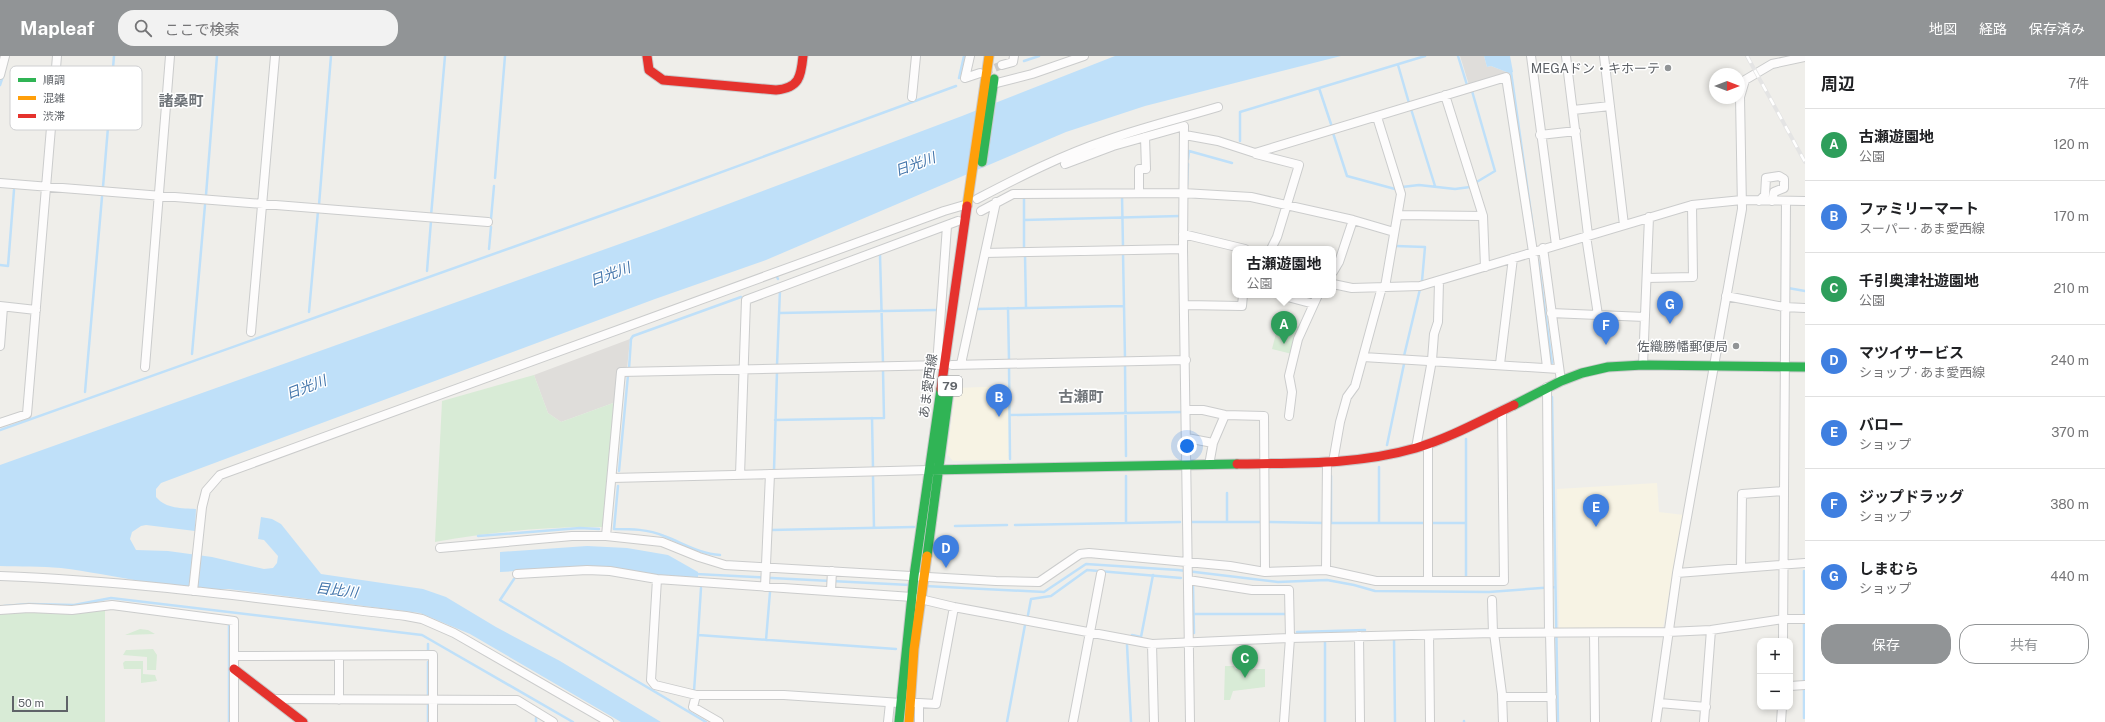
<!DOCTYPE html>
<html lang="ja">
<head>
<meta charset="utf-8">
<style>
	:root { --surface:#fff; --page:#f2f2f2; --text:#202124; --muted:#757577; --line:#e0e0e0; --accent:#919496 }
	body { margin:0; font-family:"Public Sans","Noto Sans JP",sans-serif; background:var(--page); color:var(--text) }
	.controls { position:absolute; right:12px; bottom:12px; display:grid; overflow:hidden; border-radius:8px; box-shadow:0 2px 6px #0003 }
	.controls button { width:36px; height:36px; display:grid; place-items:center; padding:0; border:0; border-bottom:1px solid var(--line); background:var(--surface); color:var(--text); font:20px sans-serif }
	.compass { position:absolute; left:1709px; top:12px; width:36px; height:36px; border-radius:50%; background:var(--surface); box-shadow:0 2px 6px #0003; rotate:90deg }
	.scale { position:absolute; left:12px; bottom:10px; width:56px; box-sizing:border-box; padding-left:4px; border:2px solid #5f6368; border-top:0; font-size:11px; line-height:14px; white-space:nowrap; color:#5f6368; -webkit-text-stroke:3px #fff; paint-order:stroke }
	.you { position:absolute; left:1187px; top:390px; width:14px; height:14px; margin:-10px; border:3px solid #fff; border-radius:50%; background:#1a73e8; box-shadow:0 0 0 6px #1a73e833 }
	.badge { display:grid; place-items:center; width:26px; height:26px; border-radius:50%; background:var(--accent); color:#fff; font-size:13px; font-weight:700 }
	.pin { position:absolute; translate:-50% -33px; filter:drop-shadow(0 1px 2px #0008) }
	.pin::after { content:''; position:absolute; top:21px; width:14px; height:12px; background:inherit; clip-path:polygon(0 0,100% 0,50% 100%) }
	.popup { position:absolute; left:1232px; top:190px; width:104px; height:52px; box-sizing:border-box; display:grid; place-content:center; border-radius:8px; background:var(--surface); filter:drop-shadow(0 1px 3px #0005); font-size:13px; white-space:nowrap; color:var(--muted) }
	.popup b { font-size:15px; color:var(--text) }
	.popup::after { content:''; position:absolute; left:50%; top:100%; margin-left:-8px; border:8px solid transparent; border-top-color:var(--surface) }
	.list { margin:0; padding:0; list-style:none }
	h2 { display:flex; justify-content:space-between; align-items:center; height:52px; margin:0; padding:0 16px; font-size:17px }
	h2 small { font-size:13px; font-weight:400; color:var(--muted) }
	.list li { display:grid; grid-template-columns:26px 1fr auto; gap:12px; align-items:center; box-sizing:border-box; height:72px; padding:0 16px; border-top:1px solid var(--line) }
	.list b { display:block; font-size:15px; white-space:nowrap }
	.list p { margin:0; font-size:13px; white-space:nowrap; color:var(--muted) }
	.list em { font-size:13px; font-style:normal; color:var(--muted) }
	.actions { display:flex; gap:8px; padding:12px 16px }
	.actions a { flex:1; padding:9px 0; border:1px solid var(--accent); border-radius:16px; text-align:center; font-size:14px; color:var(--accent) }
	.actions .main { background:var(--accent); color:#fff }
	.icon { flex:none; width:22px; height:22px; fill:none; stroke:currentColor; stroke-width:2; stroke-linecap:round; stroke-linejoin:round }
	.map { position:relative; flex:none; width:1805px; height:666px; overflow:hidden }
	header { display:flex; align-items:center; gap:24px; box-sizing:border-box; height:56px; padding:0 20px; background:var(--accent); color:#fff }
	header strong { font-size:19px }
	nav { display:flex; gap:22px; margin-inline-start:auto; font-size:14px }
	.search { width:280px; height:36px; background:var(--page); display:flex; align-items:center; gap:10px; box-sizing:border-box; padding:0 14px; border-radius:16px; color:var(--muted); font-size:15px }
	main { display:flex }
	aside { flex:1; background:var(--surface) }
	.map>svg:first-child { display:block }
	.commercial { fill:#f7f3e4 }
	.industrial { fill:#dfddda }
	.green { fill:#d8ebd6 }
	.water { fill:#bfe0f9 }
	.lines { fill:none; stroke-linecap:round; stroke-linejoin:round }
	.stream { stroke:#bfe0f9; stroke-width:2.5 }
	.street-tunnel { stroke:#cbcbca; stroke-width:8; stroke-dasharray:8 4; stroke-linecap:butt }
	.street-casing { stroke:#cbcccc; stroke-width:10 }
	.fast-casing { stroke:#cacacb; stroke-width:11 }
	.slow-casing { stroke:#cacacb; stroke-width:11 }
	.jam-casing { stroke:#cacacb; stroke-width:11 }
	.street { stroke:#fdfcfc; stroke-width:8 }
	.fast { stroke:#30b455; stroke-width:9 }
	.slow { stroke:#ff9f0a; stroke-width:9 }
	.jam { stroke:#e5322d; stroke-width:9 }
	.rail-casing { stroke:#e4e4e4; stroke-width:4 }
	.rail { stroke:#fff; stroke-width:2.5; stroke-dasharray:8; stroke-linecap:butt }
	.poi-dot { fill:#919496; stroke:#fff; stroke-width:1.5 }
	.labels { text-anchor:middle; dominant-baseline:central; stroke-width:3; stroke-linejoin:round; paint-order:stroke }
	.shield { fill:#fff; stroke:#8f9295; stroke-width:1 }
	.shield-label { font-size:12px; font-weight:bold; fill:#5f6368 }
	.poi-label { font-size:13px; fill:#5f6368; stroke:#fff; text-anchor:end }
	.street-label { font-size:13px; fill:#5f6368; stroke:#fff }
	.water-label { font-size:14px; font-style:italic; fill:#4174aa; stroke:#fff }
	.quarter-label { font-size:15px; font-weight:bold; fill:#70757a; stroke:#fff }
	.key { fill:#fff; stroke:#cfd0d2; stroke-width:1 }
	.key-label { font-size:11px; fill:#5f6368 }
</style>
</head>
<body>
<header>
<strong>Mapleaf</strong>
<div class="search"><svg class="icon" aria-label="search" viewBox="0 0 24 24"><circle cx="10" cy="10" r="6"/><path d="M15 15l6 6"/></svg>ここで検索</div>
<nav><a>地図</a><a>経路</a><a>保存済み</a></nav>
</header>
<main>
<div class="map">
<svg width="1805" height="666" viewBox="0 0 1805 666">
	<rect width="100%" height="100%" fill="#efeeea"/>
	<path class="commercial" d="M1008,330L1009,404L953,405L947,398L956,332Z
		M1657,427L1659,456L1684,459L1663,572L1559,573L1557,433Z"/>
	<path class="industrial" d="M1460,0H1484L1487,11L1491,10L1509,17L1469,29Z
		M630,283L627,313L619,314L616,346L561,366L548,357L534,319Z"/>
	<path class="green" d="M1279,266L1299,271L1300,274L1292,298L1272,293Z
		M534,319L548,357L561,366L616,346L603,471C547,470 490,476 435,486L442,345Z
		M105,550V666H0V556Z
		M140,573L148,574L155,578L125,579Z
		M153,593L157,599L156,614H147V601L123,599L126,594H129Z
		M125,605H143V618L155,619L157,625L141,627V613H124L123,607Z
		M1225,610H1234L1235,613H1265V631L1233,635L1230,644H1224Z"/>
	<path class="water" d="M1115,0H1341L1145,50L1066,76L766,204L655,243L161,427L156,433V441C166,453 182,452 196,453L195,475L146,469L141,470L132,476L130,483L136,494L168,495L212,501L264,513L273,512L277,507L278,500L264,484L258,483L261,461L272,463L281,468L321,518L423,533L446,541L496,571L560,605L661,666H621L470,578L420,557L228,533C172,535 117,519 61,512C41,510 20,511 0,510V409L656,175L962,60Z
		M1484,0H1510L1513,16L1509,17L1491,10L1487,11Z
		M587,490L627,492L668,499L698,516V521L658,520L585,511L500,516V496Z"/>
	<g class="lines">
		<path class="stream" d="M1458,0L1467,29
			M1024,5L1039,0
			M1398,9L1409,47
			M1509,14L1511,16L1534,179
			M959,22L964,0
			M0,29L3,20
			M1319,32L1332,71
			M1472,35L1495,115L1475,127
			M1411,53L1435,130
			M1333,77L1347,120L1395,133
			M1240,85V56L1425,0
			M1188,103L1189,95L1232,107
			M495,122L505,0
			M1187,129L1188,108
			M103,131L114,0
			M1402,131L1419,129L1455,133L1470,131
			M206,139L217,0
			M1122,140L1123,191
			M1024,142V193
			M319,149L331,0
			M431,160L445,0
			M491,163L494,130
			M1024,164L1180,160
			M1396,190L1425,191L1422,225
			M489,193L491,171
			M1123,197L1125,302
			M880,199L883,308
			M1025,199L1026,252
			M1538,204L1552,307
			M0,209L8,210L14,134
			M427,215L431,165
			M777,221L778,223
			M1788,232L1805,235
			M1008,252L1009,304
			M976,253L1124,250
			M309,256L318,155
			M780,257L937,254
			M192,298L205,149
			M1404,300L1420,233
			M777,309L780,234
			M1125,309L1126,400
			M1009,310L1010,403
			M629,313L631,283L633,280L741,241
			M85,336L102,141
			M1552,341L1558,666
			M1010,359L1182,356
			M872,362L873,412
			M775,364L884,362L883,314
			M0,374L659,139L956,30
			M1387,389L1404,308
			M774,414L777,316
			M619,415L628,319
			M873,420L874,472
			M1331,420V467H1425
			M618,430L614,473C631,473 648,473 664,480C683,487 700,498 720,499
			M1227,437V466
			M1192,466H1261
			M1268,466L1324,467
			M1126,467V420
			M1379,467V411
			M1431,467H1466
			M1015,469L1180,466
			M955,470L1007,469
			M771,474L914,471
			M478,480L580,472L599,473
			M1804,515V558
			M696,518L910,529
			M1466,522V383
			M514,523L500,544L706,666
			M1193,529L1194,577
			M925,530L1044,536L1086,508L1178,514L1278,526L1327,524L1354,529L1375,535L1489,536L1555,531
			M4,550L29,548L74,549L111,542L422,579L573,666
			M1194,558H1287
			M1028,559L1031,543L1051,540L1087,514L1181,522
			M1804,566V626
			M1297,576L1365,574
			M698,579L701,532
			M1132,579L1141,581L1153,519
			M1394,582L1395,666
			M766,584L770,536
			M1325,584V666
			M428,588V595
			M1127,589L1131,666
			M694,635L698,579L896,593
			M428,639V606
			M1804,662V633
			M1464,665V666
			M229,666V567
			M428,666V649
			M536,666V662
			M1007,666L1025,569"/>
		<path class="street-tunnel" d="M984,16L1002,9"/>
		<defs>
			<path id="street" d="M970,0L965,22L980,17
				M1531,0L1556,189
				M1566,0L1588,179
				M1604,0L1624,169
				M1002,9L1013,6L1014,0
				M0,19L5,0
				M993,28L1032,18L1084,0
				M1445,39L1483,160L1485,211
				M912,41L916,0
				M1573,54L1610,50
				M1377,61L1401,138L1385,231
				M1185,79L1218,85L1255,97L1506,21L1533,196L1547,311
				M1540,79L1576,75
				M1256,98L1299,109L1277,181L1271,193
				M1065,108L1113,90L1184,70L1183,193L1190,666
				M0,127L488,166
				M1139,137V113H1146L1145,81
				M977,143C1019,121 1062,99 1107,84C1144,71 1181,62 1218,51
				M1759,145L1765,139L1766,122L1779,120L1784,123V132L1774,136L1772,145
				M981,155L1013,138L1183,137L1251,141L1353,164L1394,176
				M1398,159L1483,160
				M1183,178L1245,193
				M1586,180L1598,259
				M1543,192L1561,325
				M985,197L1183,193
				M1333,216L1339,206L1353,164
				M1647,222L1693,221L1692,149
				M1333,228L1352,232L1420,230L1692,149L1742,144L1805,145
				M1280,239L1314,248
				M1726,240L1784,251L1805,252
				M1185,249L1242,250L1243,239
				M0,250L36,254
				M1551,257L1645,261
				M251,276L275,0
				M0,290L3,251
				M1363,301L1559,313
				M1432,304L1434,278L1438,266L1439,225
				M961,308L996,146
				M1500,308L1513,202
				M937,309L947,170
				M952,309L1186,304
				M1643,309L1649,161
				M145,311L170,0
				M1547,331L1549,577
				M1187,354H1203L1225,359L1264,360L1265,516
				M1289,360L1292,336L1289,320L1298,283L1318,239
				M0,367L27,358L57,0
				M1187,382L1213,387
				M1416,392L1432,304
				M1333,406L1340,366L1347,341L1355,330L1382,231
				M1209,409L1213,387L1225,359
				M740,419L746,244L958,165
				M612,422L929,414
				M606,480L621,316L944,309
				M440,492L572,480H606L662,486L699,501L725,509L996,525L1039,526L1080,498L1089,497L1230,510L1265,516L1326,514L1376,525H1504L1502,355
				M1741,512L1742,438L1783,435
				M1326,514L1327,406
				M1677,517L1805,507
				M517,518L587,514L610,515L657,523L912,541L954,551L1152,588L1290,582L1493,577L1668,576L1711,574L1783,563H1805
				M0,520C136,525 271,544 406,560L422,563L454,577L609,666
				M657,523L651,624L655,629L696,639H784L901,647
				M1188,524L1252,534H1289L1290,582L1284,666
				M1428,525V388
				M765,531L770,418
				M831,534L832,515
				M193,535L202,451L206,435L220,419L944,155L968,148
				M1492,544L1493,577
				M0,554L29,552L72,554L112,549L234,565V666
				M1494,577L1502,638L1503,666
				M1550,577L1552,666
				M1594,577L1595,666
				M1429,579L1430,666
				M1359,580L1360,666
				M1783,585L1786,145
				M1152,588L1154,666
				M234,600L433,599V666
				M339,600V644
				M1790,630L1805,629
				M696,639L693,651L719,666
				M1502,641H1552
				M274,643L517,644L553,666
				M915,647H919V666
				M919,647L936,648L954,551
				M1659,647L1706,651
				M888,666L890,647
				M1073,666L1101,518
				M1656,666L1677,517L1742,153L1740,41L1745,24L1772,8L1805,1
				M1704,666L1711,574
				M1781,666L1782,651"/>
			<path id="fast" d="M982,106L994,23
				M1514,349L1561,325L1582,317L1608,311L1643,309L1805,311
				M930,414L1237,408
				M927,500L950,328
				M899,666L914,520L941,333"/>
			<path id="slow" d="M967,150L989,0
				M909,666L914,593L927,500"/>
			<path id="jam" d="M647,0L649,14L663,24L776,34C799,32 801,21 803,0
				M941,333L967,150
				M1237,408C1298,407 1357,409 1416,392C1450,382 1482,364 1514,349
				M234,613L303,666"/>
		</defs>
		<use href="#street" class="street-casing"/>
		<use href="#fast" class="fast-casing"/>
		<use href="#slow" class="slow-casing"/>
		<use href="#jam" class="jam-casing"/>
		<use href="#street" class="street"/>
		<use href="#fast" class="fast"/>
		<use href="#slow" class="slow"/>
		<use href="#jam" class="jam"/>
		<defs>
			<path id="rail" d="M1747,0L1805,106"/>
		</defs>
		<use href="#rail" class="rail-casing"/>
		<use href="#rail" class="rail"/>
	</g>
	<g class="poi-dot">
		<circle cx="1668" cy="12" r="4"/>
		<circle cx="1736" cy="290" r="4"/>
	</g>
	<g class="labels">
		<rect class="shield" x="938" y="320" width="24" height="20" rx="3"/>
		<g class="shield-label">
			<text x="950" y="330">79</text>
		</g>
		<g class="poi-label">
			<text x="1660" y="12">MEGAドン・キホーテ</text>
			<text x="1728" y="290">佐織勝幡郵便局</text>
		</g>
		<g class="street-label">
			<text transform="translate(928 330) rotate(-82)">あま愛西線</text>
		</g>
		<g class="water-label">
			<text transform="translate(915 108) rotate(-20)">日光川</text>
			<text transform="translate(610 218) rotate(-20)">日光川</text>
			<text transform="translate(306 331) rotate(-21)">日光川</text>
			<text transform="translate(337 534) rotate(7)">目比川</text>
		</g>
		<g class="quarter-label">
			<text x="181" y="44">諸桑町</text>
			<text x="1081" y="340">古瀬町</text>
		</g>
	</g>
	<rect x="10" y="10" width="132" height="64" rx="6" class="key"/>
	<rect x="18" y="22" width="18" height="4" fill="#30b455"/>
	<rect x="18" y="40" width="18" height="4" fill="#ff9f0a"/>
	<rect x="18" y="58" width="18" height="4" fill="#e5322d"/>
	<g class="key-label">
		<text x="43" y="28">順調</text>
		<text x="43" y="46">混雑</text>
		<text x="43" y="64">渋滞</text>
	</g>
</svg>
<div class="controls">
<button>+</button>
<button>−</button>
</div>
<svg class="compass" viewBox="-18 -18 36 36"><path d="M0-13l5 13h-10z" fill="#e53935"/><path d="M0 13l5-13h-10z" fill="#757577"/></svg>
<div class="scale">50 m</div>
<div class="you"></div>
<div class="pin badge" style="left:1284px;top:288px;background:#2e9e5b">A</div>
<div class="popup"><b>古瀬遊園地</b>公園</div>
<div class="pin badge" style="left:999px;top:361px;background:#3f7fe0">B</div>
<div class="pin badge" style="left:1245px;top:622px;background:#2e9e5b">C</div>
<div class="pin badge" style="left:946px;top:512px;background:#3f7fe0">D</div>
<div class="pin badge" style="left:1596px;top:471px;background:#3f7fe0">E</div>
<div class="pin badge" style="left:1606px;top:289px;background:#3f7fe0">F</div>
<div class="pin badge" style="left:1670px;top:268px;background:#3f7fe0">G</div>
</div>
<aside>
<h2>周辺<small>7件</small></h2>
<ul class="list">
<li><span class="badge" style="background:#2e9e5b">A</span><div><b>古瀬遊園地</b><p>公園</p></div><em>120 m</em></li>
<li><span class="badge" style="background:#3f7fe0">B</span><div><b>ファミリーマート</b><p>スーパー · あま愛西線</p></div><em>170 m</em></li>
<li><span class="badge" style="background:#2e9e5b">C</span><div><b>千引奥津社遊園地</b><p>公園</p></div><em>210 m</em></li>
<li><span class="badge" style="background:#3f7fe0">D</span><div><b>マツイサービス</b><p>ショップ · あま愛西線</p></div><em>240 m</em></li>
<li><span class="badge" style="background:#3f7fe0">E</span><div><b>バロー</b><p>ショップ</p></div><em>370 m</em></li>
<li><span class="badge" style="background:#3f7fe0">F</span><div><b>ジップドラッグ</b><p>ショップ</p></div><em>380 m</em></li>
<li><span class="badge" style="background:#3f7fe0">G</span><div><b>しまむら</b><p>ショップ</p></div><em>440 m</em></li>
</ul>
<div class="actions"><a class="main">保存</a><a>共有</a></div>
</aside>
</main>
</body>
</html>
